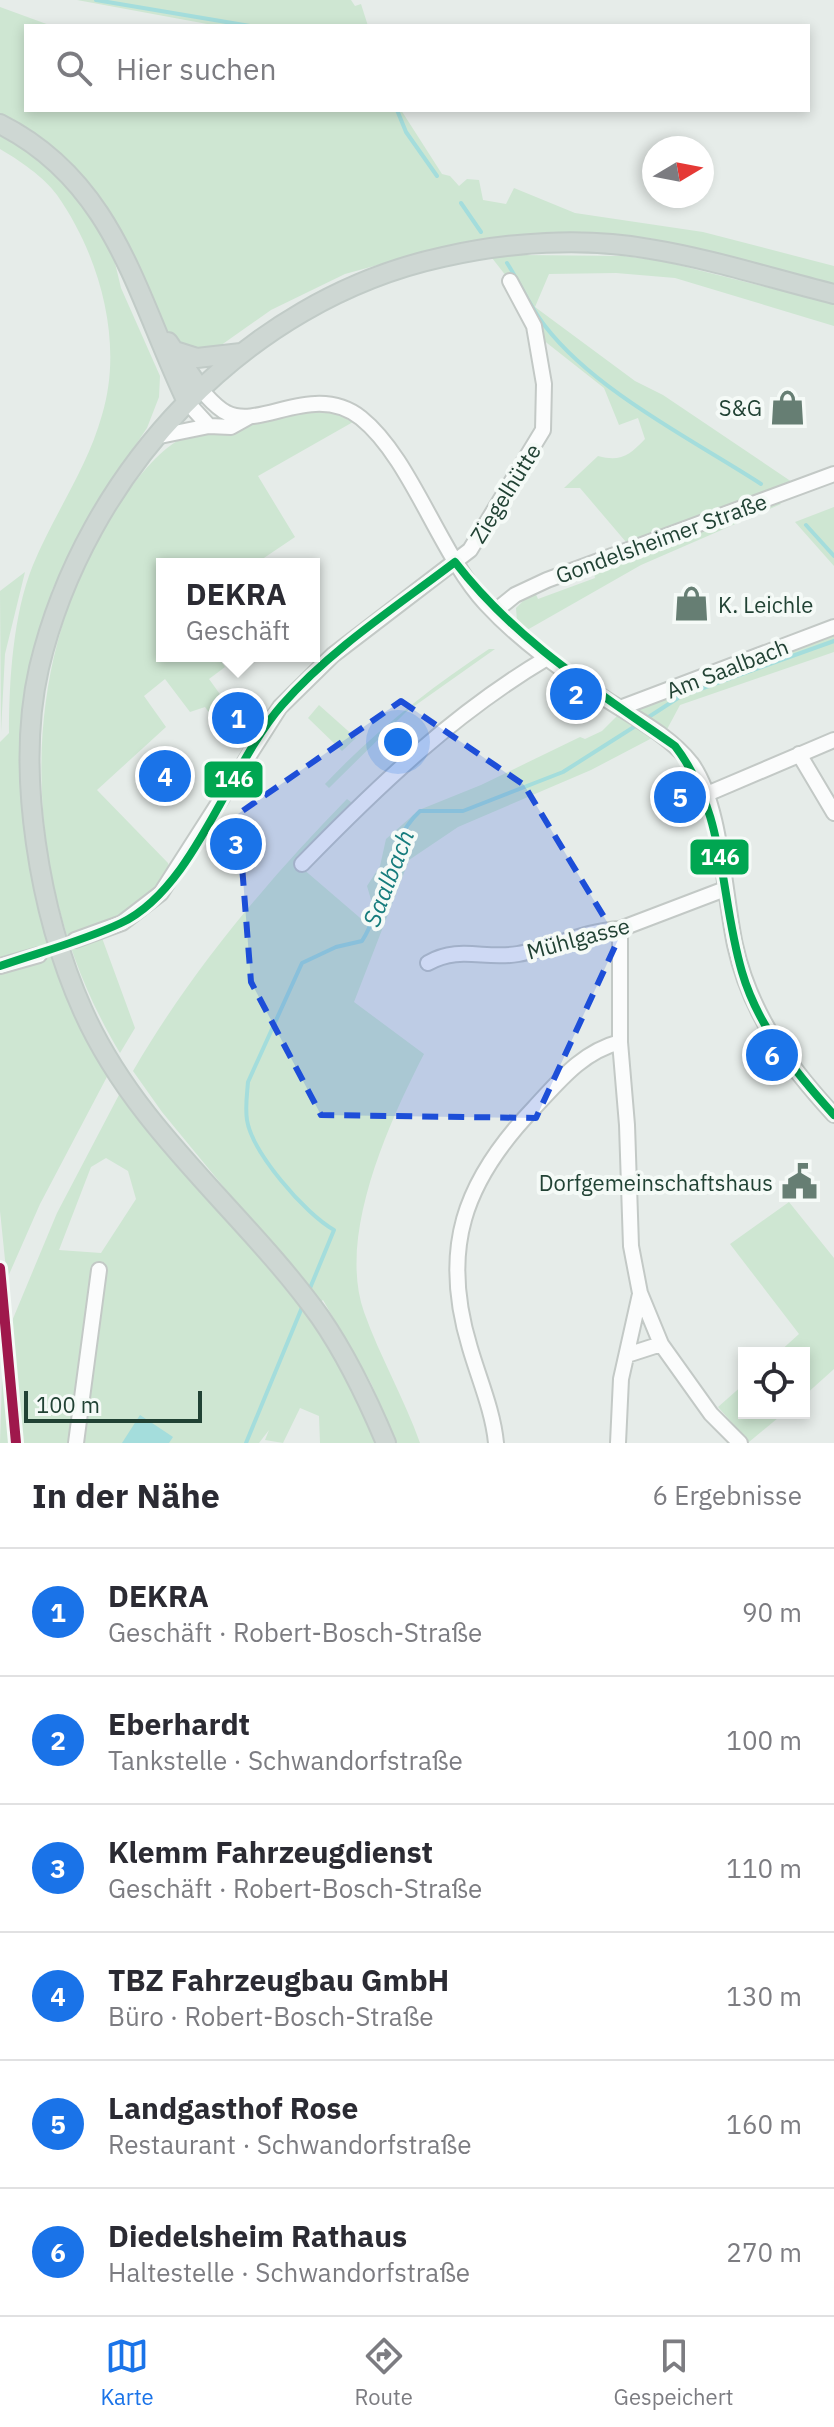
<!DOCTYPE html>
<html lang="de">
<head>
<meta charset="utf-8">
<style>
	:root { --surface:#fff; --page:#f7f7f7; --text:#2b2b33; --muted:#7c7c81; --line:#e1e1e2; --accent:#1a73e8 }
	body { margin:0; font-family:"IBM Plex Sans",sans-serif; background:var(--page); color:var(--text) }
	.controls { position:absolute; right:24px; bottom:24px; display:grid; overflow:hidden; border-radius:0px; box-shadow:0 4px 12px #0003 }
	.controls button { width:72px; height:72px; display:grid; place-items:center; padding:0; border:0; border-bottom:2px solid var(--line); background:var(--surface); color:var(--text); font:40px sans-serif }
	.compass { position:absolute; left:642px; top:136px; width:72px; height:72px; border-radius:50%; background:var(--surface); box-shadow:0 4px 12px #0003; rotate:80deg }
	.scale { position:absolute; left:24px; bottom:20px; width:178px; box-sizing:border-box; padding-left:8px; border:4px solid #214234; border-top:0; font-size:22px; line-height:28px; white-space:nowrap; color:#214234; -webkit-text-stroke:6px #f5faf7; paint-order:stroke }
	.you { position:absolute; left:398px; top:742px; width:28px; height:28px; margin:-20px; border:6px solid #fff; border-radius:50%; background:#1a73e8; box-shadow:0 0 0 12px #1a73e833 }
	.badge { display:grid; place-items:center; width:52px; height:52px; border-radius:50%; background:var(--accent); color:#fff; font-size:26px; font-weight:700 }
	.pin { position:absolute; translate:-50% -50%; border:4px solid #fff; box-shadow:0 2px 8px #0006 }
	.popup { position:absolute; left:156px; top:558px; width:164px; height:104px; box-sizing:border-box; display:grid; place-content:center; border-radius:0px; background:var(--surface); filter:drop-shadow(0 2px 6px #0005); font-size:26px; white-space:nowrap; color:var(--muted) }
	.popup b { font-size:30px; color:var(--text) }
	.popup::after { content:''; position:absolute; left:50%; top:100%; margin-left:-16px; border:16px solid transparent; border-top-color:var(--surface) }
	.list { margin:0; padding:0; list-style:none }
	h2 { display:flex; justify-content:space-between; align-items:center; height:104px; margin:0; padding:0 32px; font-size:34px }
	h2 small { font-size:26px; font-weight:400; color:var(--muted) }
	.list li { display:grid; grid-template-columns:52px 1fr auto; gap:24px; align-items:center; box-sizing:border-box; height:128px; padding:0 32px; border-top:2px solid var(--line) }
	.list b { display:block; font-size:30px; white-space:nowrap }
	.list p { margin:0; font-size:26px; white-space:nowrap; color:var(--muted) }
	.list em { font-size:26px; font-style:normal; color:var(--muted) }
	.icon { flex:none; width:44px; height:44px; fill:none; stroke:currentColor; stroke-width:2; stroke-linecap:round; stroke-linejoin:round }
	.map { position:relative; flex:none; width:834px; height:1443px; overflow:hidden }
	.search { position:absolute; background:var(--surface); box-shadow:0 4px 12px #0003; left:24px; right:24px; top:24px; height:88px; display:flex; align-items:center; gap:20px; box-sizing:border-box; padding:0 28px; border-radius:0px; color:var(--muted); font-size:30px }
	.sheet { height:872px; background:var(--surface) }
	nav { display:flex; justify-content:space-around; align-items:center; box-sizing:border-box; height:112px; border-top:2px solid var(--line); background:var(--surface); font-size:22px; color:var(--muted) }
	nav a { display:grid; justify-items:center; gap:4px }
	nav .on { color:var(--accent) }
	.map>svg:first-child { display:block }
	.green { fill:#cee6d2; fill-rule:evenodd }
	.water { fill:#a4dddc }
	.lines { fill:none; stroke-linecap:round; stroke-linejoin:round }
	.stream { stroke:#a4dddc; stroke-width:4 }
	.minor-casing { stroke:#c3c9c6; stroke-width:18 }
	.major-casing { stroke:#c1cbc7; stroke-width:22 }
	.minor { stroke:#fbfcfc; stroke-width:14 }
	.major { stroke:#ced7d3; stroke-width:18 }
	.bus-1-casing { stroke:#f5faf7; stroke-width:14 }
	.bus-1 { stroke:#00a651; stroke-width:8 }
	.rail-1-casing { stroke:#f5faf7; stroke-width:16 }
	.rail-1 { stroke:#9f184c; stroke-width:10 }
	.marked { fill:#1d4ed8; fill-opacity:0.2; stroke:#1d4ed8; stroke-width:6; stroke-dasharray:16 10; stroke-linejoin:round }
	.labels { text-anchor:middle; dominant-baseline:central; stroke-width:8; stroke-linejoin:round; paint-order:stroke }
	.poi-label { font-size:22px; fill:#214234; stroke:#f5faf7; text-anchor:end }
	.street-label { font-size:22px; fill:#214234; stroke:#f5faf7 }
	.water-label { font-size:24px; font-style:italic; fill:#167c7d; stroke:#f5faf7 }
	.line-badge { stroke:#f5faf7; stroke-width:3 }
	.badge-label { font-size:22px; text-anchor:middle; font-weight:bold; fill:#fff }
</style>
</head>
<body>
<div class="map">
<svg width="834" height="1443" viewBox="0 0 834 1443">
	<rect width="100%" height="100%" fill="#e6ece9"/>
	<path class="green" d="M77,0H351L355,6L361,4L368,26H218Z
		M0,7L52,26H26V110H401L442,174L450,176L459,186L467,179L479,180L483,200L506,204L514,188L575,213L703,232L834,266V285L650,238L570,235L447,246L345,274L271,310L217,348L187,351L169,337L113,223L0,118Z
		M0,133L60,174L110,242L121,288L160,376L159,397L147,428L92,510L52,590L24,703L23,735L31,854L45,935L76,1015L109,1073L40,1204L7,1279L0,1211V742L9,733C9,681 13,614 33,565C54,514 87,469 102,415C124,343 100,256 57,195C44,177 19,160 0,149Z
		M521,255L624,256L662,261L834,304V326L675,278L616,273L549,274L535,307L635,381L663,395L792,482L626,542L580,488H564L598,456C620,462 629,456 645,439L638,418L619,425L604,388L533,332L510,281L492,258Z
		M311,410L336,414L353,422L258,476L295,537L255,564H162V656H217L225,667L209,679L227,704L243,693L247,699L213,718L205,707L190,712L165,679L144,696L166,727L97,790L168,863L170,869C150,895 129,916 98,927L135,1028L120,1053C26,897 11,689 104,529C122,499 147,460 177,441C194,429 217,437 235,432C245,429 254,423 263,420C278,414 295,413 311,410Z
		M779,502L781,504L641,565L527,630L517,621L516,608L534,590L538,599L595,578L593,569Z
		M834,507V566L795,522Z
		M25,572L5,654L1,732L0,591Z
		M834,631V652L680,705L665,733L630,710Z
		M489,649H495L406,712L329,788L325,784C374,732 430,688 489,649Z
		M319,705L356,738L342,751L308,718Z
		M618,715L654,737L591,770L458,827L409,860L354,1002L424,1054C389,1122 337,1236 364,1312C380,1357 404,1398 420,1443H397L371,1383L323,1300L319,1303L162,1112L133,1071C191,971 267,881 347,799L360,809L302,868L366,923L372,903L367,886L380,866L386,839L419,810L481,785L580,737L585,739L602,731Z
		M121,1091L305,1313L356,1390L375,1443H320L319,1416L300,1408L283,1443L265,1440L269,1430L259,1443H23L12,1321L57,1213ZM106,1158L128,1171L136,1199L101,1253L59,1250L91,1167Z
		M789,1202L834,1258V1369L804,1396V1353H778L799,1334L730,1244Z
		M3,1344V1347L10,1443H0Z
		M744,1384V1413H784L749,1442L718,1407Z"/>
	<path class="water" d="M140,1415L173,1437L169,1443H122Z"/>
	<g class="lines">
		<path class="stream" d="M96,0L250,26
			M397,110L406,132L437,176
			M461,203L481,232
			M507,263C520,283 530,307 545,326C595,391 693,440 761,484
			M806,525L834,556
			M644,720L681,696L834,641
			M308,1293L334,1230C305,1214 252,1152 247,1120C245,1107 247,1095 248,1082L302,963L336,947L362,941C388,900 384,844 420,811H463L563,772L637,725
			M246,1443L303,1305"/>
		<defs>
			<path id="minor" d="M200,389C208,397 216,408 227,413C261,430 314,381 361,418C411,458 439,553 486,604C520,641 562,670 604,698C633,717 669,735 691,763C721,803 724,894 735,945C750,1013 787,1064 834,1115
				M187,402L209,426L231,427L249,417
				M155,437L209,426
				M494,612L515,595L547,580L834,474
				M620,708L834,627
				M799,754L834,813
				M707,794L834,740
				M302,864C377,787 454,713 547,658
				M620,929V1042L627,1125L631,1246L640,1293L661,1344L711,1414L740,1443
				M75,940L122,923L161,893L280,707L333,655L470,550L543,430L544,384L534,326L510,281
				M428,963C459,945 485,960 518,954C553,948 584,931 620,929L725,889
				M0,966L39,955
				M627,1355L661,1344
				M76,1443L99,1270
				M496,1443C493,1411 479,1379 470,1348C440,1250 463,1182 534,1108C560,1080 582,1052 620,1042
				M618,1443L621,1379L640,1294"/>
			<path id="major" d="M0,124C115,182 136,295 187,402
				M168,342L200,389
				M175,351L197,358L241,353
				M386,1443C368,1400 347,1356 320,1317C245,1212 137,1132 83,1011C40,915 15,773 39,668C85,473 245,300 443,257C508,242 584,237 650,249C712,259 773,279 834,294"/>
		</defs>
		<use href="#minor" class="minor-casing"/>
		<use href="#major" class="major-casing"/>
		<use href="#minor" class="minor"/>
		<use href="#major" class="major"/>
		<defs>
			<path id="bus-1" d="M455,562C515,640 595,690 675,746C727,814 719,894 742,972C758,1027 796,1073 834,1115
				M0,966C40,952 83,941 121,923C195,888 229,765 282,705C331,649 396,607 455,562"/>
		</defs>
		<use href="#bus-1" class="bus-1-casing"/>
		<use href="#bus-1" class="bus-1"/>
		<defs>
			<path id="rail-1" d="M0,1268L16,1443"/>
		</defs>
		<use href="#rail-1" class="rail-1-casing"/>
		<use href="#rail-1" class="rail-1"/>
	</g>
	<path class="marked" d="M401,701L524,785L618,940L536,1118L321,1115L251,982L238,814Z"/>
	<defs>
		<symbol id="shop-bare" viewBox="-9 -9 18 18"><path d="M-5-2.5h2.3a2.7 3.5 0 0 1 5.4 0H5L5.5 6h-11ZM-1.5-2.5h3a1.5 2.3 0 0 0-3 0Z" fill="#667e73" stroke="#f5faf7" stroke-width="2.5" paint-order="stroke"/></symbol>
		<symbol id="civic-bare" viewBox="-9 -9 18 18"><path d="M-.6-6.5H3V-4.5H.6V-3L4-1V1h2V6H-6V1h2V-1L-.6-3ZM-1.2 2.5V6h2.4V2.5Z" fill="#667e73" stroke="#f5faf7" stroke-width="2.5" paint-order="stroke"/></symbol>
	</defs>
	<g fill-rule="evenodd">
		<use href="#shop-bare" x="762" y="382" width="51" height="51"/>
		<use href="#shop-bare" x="666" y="578" width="51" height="51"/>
		<use href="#civic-bare" x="774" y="1156" width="51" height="51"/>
	</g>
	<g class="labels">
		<g class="poi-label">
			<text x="762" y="407">S&amp;G</text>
			<text x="718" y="604" text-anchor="start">K. Leichle</text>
			<text x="773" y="1182">Dorfgemeinschaftshaus</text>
		</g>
		<g class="street-label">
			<text transform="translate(505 493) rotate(-58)">Ziegelhütte</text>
			<text transform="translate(661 538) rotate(-20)">Gondelsheimer Straße</text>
			<text transform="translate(727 668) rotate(-21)">Am Saalbach</text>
			<text transform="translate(578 938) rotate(-15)">Mühlgasse</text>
		</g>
		<g class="water-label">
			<text transform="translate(388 878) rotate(-69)">Saalbach</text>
		</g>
	</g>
	<g class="line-badge">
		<rect x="203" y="760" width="61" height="39" rx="8" fill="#00a651"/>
		<rect x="689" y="838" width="61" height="38" rx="8" fill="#00a651"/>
	</g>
	<g class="badge-label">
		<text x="234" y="787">146</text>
		<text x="720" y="865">146</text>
	</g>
</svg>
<div class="controls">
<button><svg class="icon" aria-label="locate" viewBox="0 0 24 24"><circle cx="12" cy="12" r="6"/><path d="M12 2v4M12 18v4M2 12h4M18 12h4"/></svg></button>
</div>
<svg class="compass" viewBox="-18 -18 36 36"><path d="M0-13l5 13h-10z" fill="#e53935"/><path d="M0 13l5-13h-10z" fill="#7c7c81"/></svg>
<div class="scale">100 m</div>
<div class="you"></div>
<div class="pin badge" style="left:238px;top:718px">1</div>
<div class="popup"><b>DEKRA</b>Geschäft</div>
<div class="pin badge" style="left:576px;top:694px">2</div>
<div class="pin badge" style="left:236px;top:844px">3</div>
<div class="pin badge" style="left:165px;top:776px">4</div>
<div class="pin badge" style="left:680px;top:797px">5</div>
<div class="pin badge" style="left:772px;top:1055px">6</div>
<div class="search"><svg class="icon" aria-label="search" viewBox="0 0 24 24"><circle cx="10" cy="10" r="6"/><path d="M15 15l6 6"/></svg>Hier suchen</div>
</div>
<section class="sheet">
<h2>In der Nähe<small>6 Ergebnisse</small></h2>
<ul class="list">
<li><span class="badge">1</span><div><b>DEKRA</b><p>Geschäft · Robert-Bosch-Straße</p></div><em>90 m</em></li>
<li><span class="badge">2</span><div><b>Eberhardt</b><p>Tankstelle · Schwandorfstraße</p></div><em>100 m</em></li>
<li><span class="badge">3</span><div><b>Klemm Fahrzeugdienst</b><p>Geschäft · Robert-Bosch-Straße</p></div><em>110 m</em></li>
<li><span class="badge">4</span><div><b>TBZ Fahrzeugbau GmbH</b><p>Büro · Robert-Bosch-Straße</p></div><em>130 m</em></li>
<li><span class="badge">5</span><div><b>Landgasthof Rose</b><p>Restaurant · Schwandorfstraße</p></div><em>160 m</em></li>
<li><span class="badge">6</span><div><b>Diedelsheim Rathaus</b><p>Haltestelle · Schwandorfstraße</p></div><em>270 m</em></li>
</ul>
</section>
<nav>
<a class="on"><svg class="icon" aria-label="map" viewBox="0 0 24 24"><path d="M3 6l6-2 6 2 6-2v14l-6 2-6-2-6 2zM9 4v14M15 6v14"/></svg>Karte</a>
<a><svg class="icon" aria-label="directions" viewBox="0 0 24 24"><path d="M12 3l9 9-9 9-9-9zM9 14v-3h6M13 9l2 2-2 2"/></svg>Route</a>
<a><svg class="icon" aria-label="saved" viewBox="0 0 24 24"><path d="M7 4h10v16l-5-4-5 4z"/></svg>Gespeichert</a>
</nav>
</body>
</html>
